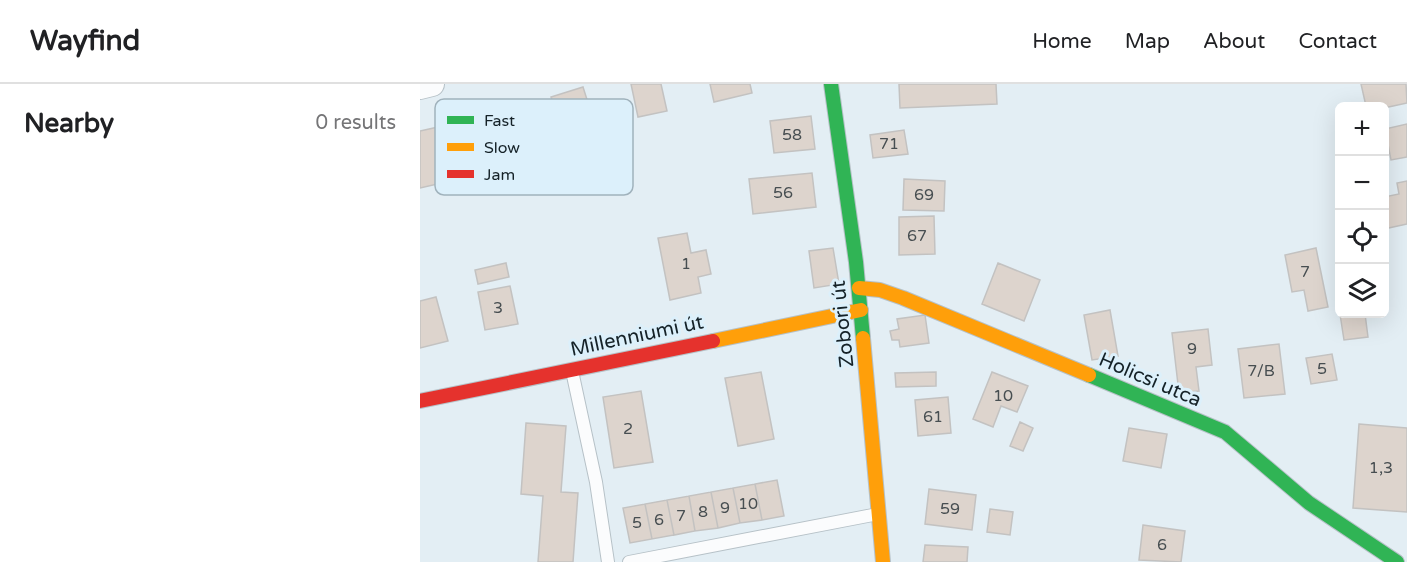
<!DOCTYPE html>
<html lang="en">
<head>
<meta charset="utf-8">
<style>
	:root { --surface:#fff; --page:#f6f6f6; --text:#202124; --muted:#757577; --line:#e0e0e0 }
	body { margin:0; font-family:"Varela Round",sans-serif; background:var(--page); color:var(--text) }
	.controls { position:absolute; right:18px; top:18px; display:grid; overflow:hidden; border-radius:9px; box-shadow:0 6px 24px #0002 }
	.controls button { width:54px; height:54px; display:grid; place-items:center; padding:0; border:0; border-bottom:2px solid var(--line); background:var(--surface); color:var(--text); font:30px sans-serif }
	.list { margin:0; padding:0; list-style:none }
	h2 { display:flex; justify-content:space-between; align-items:center; height:78px; margin:0; padding:0 24px; font-size:26px }
	h2 small { font-size:20px; font-weight:400; color:var(--muted) }
	.icon { flex:none; width:33px; height:33px; fill:none; stroke:currentColor; stroke-width:2; stroke-linecap:round; stroke-linejoin:round }
	.map { position:relative; flex:none; width:987px; height:478px; overflow:hidden }
	header { display:flex; align-items:center; gap:36px; box-sizing:border-box; height:84px; padding:0 30px; background:var(--surface); border-bottom:2px solid var(--line) }
	header strong { font-size:28px }
	nav { display:flex; gap:33px; margin-inline-start:auto; font-size:21px }
	main { display:flex }
	aside { flex:1; background:var(--surface) }
	.map>svg:first-child { display:block }
	.building { fill:#ddd4cd; stroke:#c3c2c1; stroke-width:1.5 }
	.lines { fill:none; stroke-linecap:round; stroke-linejoin:round }
	.lane-casing { stroke:#b6c1c7; stroke-width:14 }
	.street-casing { stroke:#b6c1c7; stroke-width:26 }
	.fast-casing { stroke:#b6c1c7; stroke-width:16 }
	.slow-casing { stroke:#b6c1c7; stroke-width:16 }
	.jam-casing { stroke:#b6c1c7; stroke-width:16 }
	.lane { stroke:#fbfcfd; stroke-width:12 }
	.street { stroke:#fbfcfd; stroke-width:24 }
	.fast { stroke:#30b455; stroke-width:14 }
	.slow { stroke:#ff9f0a; stroke-width:14 }
	.jam { stroke:#e5322d; stroke-width:14 }
	.labels { text-anchor:middle; dominant-baseline:central; stroke-width:6; stroke-linejoin:round; paint-order:stroke }
	.number-label { font-size:16px; fill:#474e51 }
	.street-label { font-size:20px; fill:#152228; stroke:#dcf0fb }
	.key { fill:#dcf0fb; stroke:#a0b2bc; stroke-width:1.5 }
	.key-label { font-size:16px; fill:#152228 }
</style>
</head>
<body>
<header>
<strong>Wayfind</strong>
<nav><a>Home</a><a>Map</a><a>About</a><a>Contact</a></nav>
</header>
<main>
<aside>
<h2>Nearby<small>0 results</small></h2>
<ul class="list">
</ul>
</aside>
<div class="map">
<svg width="987" height="478" viewBox="0 0 987 478">
	<rect width="100%" height="100%" fill="#e3eef4"/>
	<path class="building" d="M211,0H241L247,27L218,33Z
		M290,0H330L332,9L294,18Z
		M479,0H576L577,20L480,24Z
		M941,0H986L987,19L964,24L946,22Z
		M163,3L176,44L143,54L131,13Z
		M391,32L395,65L354,69L350,37Z
		M36,39L48,93L0,104V47Z
		M987,40V73L971,76L965,45Z
		M484,46L488,70L453,74L450,51Z
		M392,89L396,123L333,130L329,95Z
		M484,95L525,97L524,127L483,126Z
		M987,97V140L964,145V113L979,110L977,99Z
		M514,132L515,170L479,171V133Z
		M267,149L271,169L286,166L291,190L278,193L281,209L250,216L238,154Z
		M413,164L419,200L394,204L389,167Z
		M896,164L908,223L888,227L884,206L872,208L865,171Z
		M86,179L89,193L58,200L55,186Z
		M578,179L620,196L604,237L562,220Z
		M90,202L98,240L65,246L58,208Z
		M16,213L28,257L0,264V217Z
		M690,226L698,272L672,276L664,231Z
		M920,230H945L948,253L924,256Z
		M505,231L509,259L480,263L479,256H472L470,247L479,245L477,235Z
		M788,245L792,281L776,283L779,307L759,309L752,249Z
		M859,260L865,310L824,314L818,265Z
		M912,270L917,296L891,300L886,274Z
		M341,288L354,355L318,362L305,294Z
		M516,288V302L476,303L475,289Z
		M572,288L608,302L597,328L581,322L573,343L553,335Z
		M221,307L233,378L194,384L183,313Z
		M528,313L531,349L498,352L495,316Z
		M600,338L613,344L603,367L590,362Z
		M106,339L146,342L141,408L158,409L153,478H118L123,412L101,410Z
		M939,340L987,344V428L933,424Z
		M709,344L747,350L741,384L703,377Z
		M357,396L364,432L342,436L335,400Z
		M335,400L342,436L320,439L313,404Z
		M313,404L320,439L298,444L291,408Z
		M509,405L556,411L552,446L505,440Z
		M291,408L298,444L275,447L269,412Z
		M269,412L275,447L254,451L247,416Z
		M247,416L254,451L232,455L225,420Z
		M225,420L232,455L210,459L203,424Z
		M570,425L593,428L590,451L567,448Z
		M723,441L765,447L761,478L719,476Z
		M505,461L548,463L547,478H503Z"/>
	<g class="lines">
		<defs>
			<path id="lane" d="M152,287L176,398L188,478
				M209,478L458,430"/>
			<path id="street" d="M0,3L12,0"/>
			<path id="fast" d="M411,0L436,178L443,254
				M669,291L805,348L889,419L977,478"/>
			<path id="slow" d="M439,204L460,206L483,214L669,291
				M443,254L463,478
				M293,257L441,226"/>
			<path id="jam" d="M0,317L293,257"/>
		</defs>
		<use href="#lane" class="lane-casing"/>
		<use href="#street" class="street-casing"/>
		<use href="#fast" class="fast-casing"/>
		<use href="#slow" class="slow-casing"/>
		<use href="#jam" class="jam-casing"/>
		<use href="#lane" class="lane"/>
		<use href="#street" class="street"/>
		<use href="#fast" class="fast"/>
		<use href="#slow" class="slow"/>
		<use href="#jam" class="jam"/>
	</g>
	<g class="labels">
		<g class="number-label">
			<text x="372" y="51">58</text>
			<text x="469" y="60">71</text>
			<text x="363" y="109">56</text>
			<text x="504" y="111">69</text>
			<text x="497" y="152">67</text>
			<text x="266" y="180">1</text>
			<text x="885" y="188">7</text>
			<text x="78" y="224">3</text>
			<text x="772" y="265">9</text>
			<text x="902" y="285">5</text>
			<text x="841" y="287">7/B</text>
			<text x="583" y="312">10</text>
			<text x="513" y="333">61</text>
			<text x="208" y="345">2</text>
			<text x="961" y="384">1,3</text>
			<text x="328" y="420">10</text>
			<text x="305" y="424">9</text>
			<text x="530" y="425">59</text>
			<text x="283" y="428">8</text>
			<text x="261" y="432">7</text>
			<text x="239" y="436">6</text>
			<text x="217" y="439">5</text>
			<text x="742" y="461">6</text>
		</g>
		<g class="street-label">
			<text transform="translate(423 240) rotate(-96)">Zobori út</text>
			<text transform="translate(217 252) rotate(-12)">Millenniumi út</text>
			<text transform="translate(730 296) rotate(23)">Holicsi utca</text>
		</g>
	</g>
	<rect x="15" y="15" width="198" height="96" rx="9" class="key"/>
	<rect x="27" y="32" width="27" height="8" fill="#30b455"/>
	<rect x="27" y="59" width="27" height="8" fill="#ff9f0a"/>
	<rect x="27" y="86" width="27" height="8" fill="#e5322d"/>
	<g class="key-label">
		<text x="64" y="42">Fast</text>
		<text x="64" y="69">Slow</text>
		<text x="64" y="96">Jam</text>
	</g>
</svg>
<div class="controls">
<button>+</button>
<button>−</button>
<button><svg class="icon" aria-label="locate" viewBox="0 0 24 24"><circle cx="12" cy="12" r="6"/><path d="M12 2v4M12 18v4M2 12h4M18 12h4"/></svg></button>
<button><svg class="icon" aria-label="layers" viewBox="0 0 24 24"><path d="M12 4l9 5-9 5-9-5zM3 14l9 5 9-5"/></svg></button>
</div>
</div>
</main>
</body>
</html>
